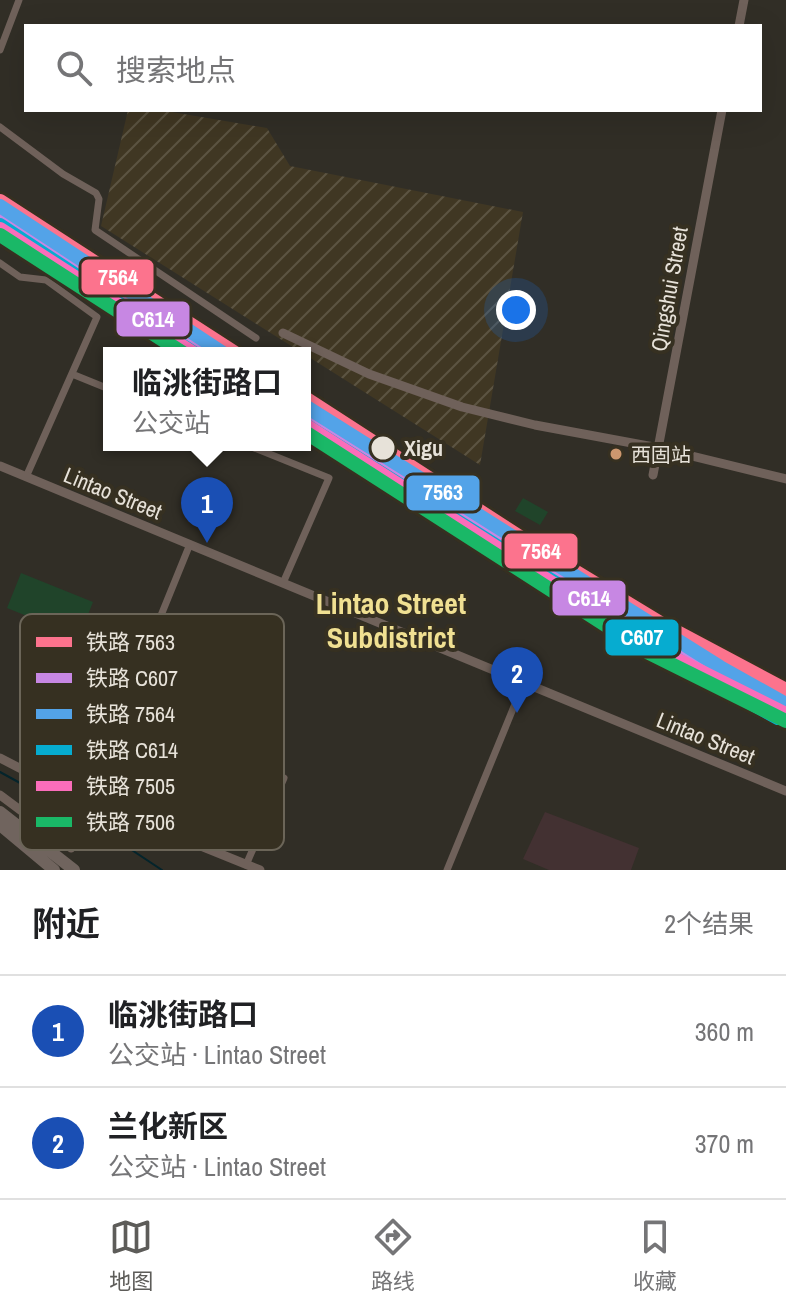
<!DOCTYPE html>
<html lang="zh">
<head>
<meta charset="utf-8">
<style>
	:root { --surface:#fff; --page:#f6f6f6; --text:#202124; --muted:#757577; --line:#e0e0e0; --accent:#5d5c59 }
	body { margin:0; font-family:"Archivo Narrow","Noto Sans SC",sans-serif; background:var(--page); color:var(--text) }
	.you { position:absolute; left:516px; top:310px; width:28px; height:28px; margin:-20px; border:6px solid #fff; border-radius:50%; background:#1a73e8; box-shadow:0 0 0 12px #1a73e833 }
	.badge { display:grid; place-items:center; width:52px; height:52px; border-radius:50%; background:var(--accent); color:#fff; font-size:26px; font-weight:700 }
	.pin { position:absolute; translate:-50% -66px; filter:drop-shadow(0 2px 4px #0008) }
	.pin::after { content:''; position:absolute; top:42px; width:28px; height:24px; background:inherit; clip-path:polygon(0 0,100% 0,50% 100%) }
	.popup { position:absolute; left:103px; top:347px; width:208px; height:104px; box-sizing:border-box; display:grid; place-content:center; border-radius:0px; background:var(--surface); filter:drop-shadow(0 2px 6px #0005); font-size:26px; white-space:nowrap; color:var(--muted) }
	.popup b { font-size:30px; color:var(--text) }
	.popup::after { content:''; position:absolute; left:50%; top:100%; margin-left:-16px; border:16px solid transparent; border-top-color:var(--surface) }
	.list { margin:0; padding:0; list-style:none }
	h2 { display:flex; justify-content:space-between; align-items:center; height:104px; margin:0; padding:0 32px; font-size:34px }
	h2 small { font-size:26px; font-weight:400; color:var(--muted) }
	.list li { display:grid; grid-template-columns:52px 1fr auto; gap:24px; align-items:center; box-sizing:border-box; height:112px; padding:0 32px; border-top:2px solid var(--line) }
	.list b { display:block; font-size:30px; white-space:nowrap }
	.list p { margin:0; font-size:26px; white-space:nowrap; color:var(--muted) }
	.list em { font-size:26px; font-style:normal; color:var(--muted) }
	.icon { flex:none; width:44px; height:44px; fill:none; stroke:currentColor; stroke-width:2; stroke-linecap:round; stroke-linejoin:round }
	.map { position:relative; flex:none; width:786px; height:870px; overflow:hidden }
	.search { position:absolute; background:var(--surface); box-shadow:0 8px 32px #0002; left:24px; right:24px; top:24px; height:88px; display:flex; align-items:center; gap:20px; box-sizing:border-box; padding:0 28px; border-radius:0px; color:var(--muted); font-size:30px }
	.sheet { height:328px; background:var(--surface) }
	nav { display:flex; justify-content:space-around; align-items:center; box-sizing:border-box; height:112px; border-top:2px solid var(--line); background:var(--surface); font-size:22px; color:var(--muted) }
	nav a { display:grid; justify-items:center; gap:4px }
	nav .on { color:var(--accent) }
	.map>svg:first-child { display:block }
	.industrial { fill:url(#industrial-furrows) }
	.education { fill:#433132 }
	.green { fill:#20442a }
	.lines { fill:none; stroke-linecap:round; stroke-linejoin:round }
	.stream { stroke:#04242b; stroke-width:2 }
	.minor { stroke:#6f615a; stroke-width:7 }
	.tertiary { stroke:#6f615a; stroke-width:9 }
	.trunk { stroke:#70645e; stroke-width:12 }
	.rail-1-casing { stroke:#363021; stroke-width:20 }
	.rail-2-casing { stroke:#363021; stroke-width:20 }
	.rail-3-casing { stroke:#363021; stroke-width:20 }
	.rail-4-casing { stroke:#363021; stroke-width:20 }
	.rail-5-casing { stroke:#363021; stroke-width:20 }
	.rail-6-casing { stroke:#363021; stroke-width:20 }
	.rail-1 { stroke:#fc738d; stroke-width:14 }
	.rail-2 { stroke:#c787e3; stroke-width:14 }
	.rail-3 { stroke:#53a3e8; stroke-width:14 }
	.rail-4 { stroke:#06acd0; stroke-width:14 }
	.rail-5 { stroke:#fb6dba; stroke-width:14 }
	.rail-6 { stroke:#1ab867; stroke-width:14 }
	.stop-dot { fill:#e7e2d9; stroke:#363021; stroke-width:3 }
	.bus-dot { fill:#cd976f; stroke:#363021; stroke-width:3 }
	.labels { text-anchor:middle; dominant-baseline:central; stroke-width:8; stroke-linejoin:round; paint-order:stroke }
	.bus-label { font-size:20px; fill:#e7e2d9; stroke:#363021; text-anchor:start }
	.street-label { font-size:22px; fill:#e7e2d9; stroke:#363021 }
	.stop-label { font-size:22px; font-weight:bold; fill:#e7e2d9; stroke:#363021; text-anchor:start }
	.district-label { font-size:30px; font-weight:bold; fill:#f0e092; stroke:#363021 }
	.key { fill:#363021; stroke:#6b6558; stroke-width:2 }
	.key-label { font-size:22px; fill:#e7e2d9 }
	.line-badge { stroke:#363021; stroke-width:3 }
	.badge-label { font-size:22px; text-anchor:middle; font-weight:bold; fill:#fff }
</style>
</head>
<body>
<div class="map">
<svg width="786" height="870" viewBox="0 0 786 870">
	<defs>
		<pattern id="industrial-furrows" width="10" height="10" patternUnits="userSpaceOnUse" patternTransform="scale(2)"><rect width="10" height="10" fill="#403723"/><path d="M-1 1l2-2M0 10L10 0M9 11l2-2" fill="none" stroke="#5c5442"/></pattern>
	</defs>
	<rect width="100%" height="100%" fill="#312e26"/>
	<path class="industrial" d="M128,110H160L267,128L290,166L523,212L480,465L101,226Z"/>
	<path class="education" d="M136,688L283,746L253,821L136,775L142,760L112,748Z
		M545,812L639,848L631,870H549L523,859Z"/>
	<path class="green" d="M523,498L548,512L540,525L515,511Z
		M21,573L93,602L79,637L7,608Z"/>
	<g class="lines">
		<path class="stream" d="M0,772L82,817L162,870"/>
		<path class="minor" d="M0,50L19,0
			M0,127L63,174L96,193L99,199L95,230L256,338
			M0,263L20,277L46,280L97,317L26,477
			M72,374L109,389
			M247,445L329,478L283,583
			M86,800L190,544
			M246,865L284,778
			M447,870L524,682"/>
		<path class="tertiary" d="M739,26L744,0
			M283,333L369,374L462,407L535,425L659,448L786,479
			M0,466L786,791
			M653,475L722,110
			M0,758L60,789L260,870
			M0,795L71,848"/>
		<path class="trunk" d="M0,812L74,870
			M0,825L54,870"/>
		<defs>
			<path id="rail-1" d="M0,201L235,353
				M305,398L540,550L662,624L786,690"/>
			<path id="rail-2" d="M0,220L206,353
				M305,417L531,563L654,638L778,704"/>
			<path id="rail-3" d="M0,206L223,353
				M305,406L720,667L786,704"/>
			<path id="rail-4" d="M0,225L194,353
				M305,425L711,681L778,718"/>
			<path id="rail-5" d="M0,229L193,353
				M305,425L652,647L786,714"/>
			<path id="rail-6" d="M0,235L183,353
				M305,432L649,653L786,721"/>
		</defs>
		<use href="#rail-1" class="rail-1-casing"/>
		<use href="#rail-2" class="rail-2-casing"/>
		<use href="#rail-3" class="rail-3-casing"/>
		<use href="#rail-4" class="rail-4-casing"/>
		<use href="#rail-5" class="rail-5-casing"/>
		<use href="#rail-6" class="rail-6-casing"/>
		<use href="#rail-1" class="rail-1"/>
		<use href="#rail-2" class="rail-2"/>
		<use href="#rail-3" class="rail-3"/>
		<use href="#rail-4" class="rail-4"/>
		<use href="#rail-5" class="rail-5"/>
		<use href="#rail-6" class="rail-6"/>
	</g>
	<circle class="stop-dot" cx="383" cy="448" r="13"/>
	<circle class="bus-dot" cx="616" cy="454" r="7"/>
	<g class="labels">
		<g class="bus-label">
			<text x="631" y="454">西固站</text>
		</g>
		<g class="street-label">
			<text transform="translate(669 289) rotate(-80)">Qingshui Street</text>
			<text transform="translate(113 493) rotate(22)">Lintao Street</text>
			<text transform="translate(706 738) rotate(22)">Lintao Street</text>
		</g>
		<g class="stop-label">
			<text x="404" y="448">Xigu</text>
		</g>
		<g class="district-label">
			<text x="391" y="603">Lintao Street<tspan x="391" dy="34">Subdistrict</tspan></text>
		</g>
	</g>
	<rect x="20" y="614" width="264" height="236" rx="12" class="key"/>
	<rect x="36" y="637" width="36" height="10" fill="#fc738d"/>
	<rect x="36" y="673" width="36" height="10" fill="#c787e3"/>
	<rect x="36" y="709" width="36" height="10" fill="#53a3e8"/>
	<rect x="36" y="745" width="36" height="10" fill="#06acd0"/>
	<rect x="36" y="781" width="36" height="10" fill="#fb6dba"/>
	<rect x="36" y="817" width="36" height="10" fill="#1ab867"/>
	<g class="key-label">
		<text x="86" y="650">铁路 7563</text>
		<text x="86" y="686">铁路 C607</text>
		<text x="86" y="722">铁路 7564</text>
		<text x="86" y="758">铁路 C614</text>
		<text x="86" y="794">铁路 7505</text>
		<text x="86" y="830">铁路 7506</text>
	</g>
	<g class="line-badge">
		<rect x="80" y="258" width="75" height="38" rx="8" fill="#fc738d"/>
		<rect x="115" y="300" width="76" height="38" rx="8" fill="#c787e3"/>
		<rect x="405" y="474" width="76" height="38" rx="8" fill="#53a3e8"/>
		<rect x="503" y="532" width="76" height="38" rx="8" fill="#fc738d"/>
		<rect x="551" y="579" width="76" height="38" rx="8" fill="#c787e3"/>
		<rect x="604" y="618" width="76" height="39" rx="8" fill="#06acd0"/>
	</g>
	<g class="badge-label">
		<text x="118" y="285">7564</text>
		<text x="153" y="327">C614</text>
		<text x="443" y="500">7563</text>
		<text x="541" y="559">7564</text>
		<text x="589" y="606">C614</text>
		<text x="642" y="645">C607</text>
	</g>
</svg>
<div class="you"></div>
<div class="pin badge" style="left:207px;top:543px;background:#1a4fb4">1</div>
<div class="popup"><b>临洮街路口</b>公交站</div>
<div class="pin badge" style="left:517px;top:713px;background:#1a4fb4">2</div>
<div class="search"><svg class="icon" aria-label="search" viewBox="0 0 24 24"><circle cx="10" cy="10" r="6"/><path d="M15 15l6 6"/></svg>搜索地点</div>
</div>
<section class="sheet">
<h2>附近<small>2个结果</small></h2>
<ul class="list">
<li><span class="badge" style="background:#1a4fb4">1</span><div><b>临洮街路口</b><p>公交站 · Lintao Street</p></div><em>360 m</em></li>
<li><span class="badge" style="background:#1a4fb4">2</span><div><b>兰化新区</b><p>公交站 · Lintao Street</p></div><em>370 m</em></li>
</ul>
</section>
<nav>
<a class="on"><svg class="icon" aria-label="map" viewBox="0 0 24 24"><path d="M3 6l6-2 6 2 6-2v14l-6 2-6-2-6 2zM9 4v14M15 6v14"/></svg>地图</a>
<a><svg class="icon" aria-label="directions" viewBox="0 0 24 24"><path d="M12 3l9 9-9 9-9-9zM9 14v-3h6M13 9l2 2-2 2"/></svg>路线</a>
<a><svg class="icon" aria-label="saved" viewBox="0 0 24 24"><path d="M7 4h10v16l-5-4-5 4z"/></svg>收藏</a>
</nav>
</body>
</html>
